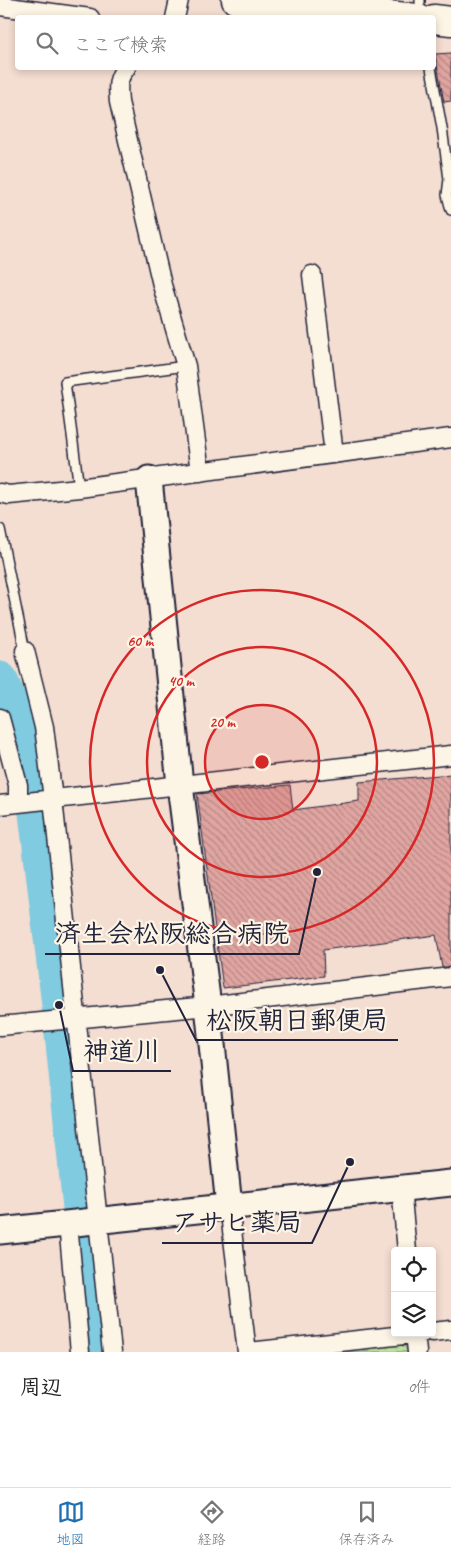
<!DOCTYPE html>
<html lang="ja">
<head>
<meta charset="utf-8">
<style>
	:root { --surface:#fff; --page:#f2f2f2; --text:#222; --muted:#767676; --line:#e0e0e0; --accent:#1f6fb2 }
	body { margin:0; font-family:Caveat,"Klee One",sans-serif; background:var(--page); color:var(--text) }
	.controls { position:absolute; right:15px; bottom:15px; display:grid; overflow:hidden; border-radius:5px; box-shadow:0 2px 8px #0003 }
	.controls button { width:45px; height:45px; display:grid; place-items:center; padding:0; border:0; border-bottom:1px solid var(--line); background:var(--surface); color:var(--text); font:25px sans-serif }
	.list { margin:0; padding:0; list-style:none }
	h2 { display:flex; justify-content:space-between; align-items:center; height:65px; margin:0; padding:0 20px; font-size:21px }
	h2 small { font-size:16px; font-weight:400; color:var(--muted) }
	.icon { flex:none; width:28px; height:28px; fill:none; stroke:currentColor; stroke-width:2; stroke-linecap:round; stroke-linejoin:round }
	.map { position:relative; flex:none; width:451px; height:1352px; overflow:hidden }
	.search { position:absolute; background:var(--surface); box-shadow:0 2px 8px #0003; left:15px; right:15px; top:15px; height:55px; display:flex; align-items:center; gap:12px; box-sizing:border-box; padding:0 18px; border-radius:5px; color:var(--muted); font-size:19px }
	.sheet { height:135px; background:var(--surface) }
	nav { display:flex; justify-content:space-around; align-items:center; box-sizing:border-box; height:70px; border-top:1px solid var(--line); background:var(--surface); font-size:14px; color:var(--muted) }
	nav a { display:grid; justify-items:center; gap:2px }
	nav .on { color:var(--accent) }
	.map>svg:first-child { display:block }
	.park { fill:url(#park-dots); stroke:#70816a }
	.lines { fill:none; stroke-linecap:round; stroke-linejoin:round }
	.river { stroke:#80cbdf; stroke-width:35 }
	.building { fill:url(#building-back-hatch); stroke:#22223b }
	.lane-casing { stroke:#22223b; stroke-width:12 }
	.street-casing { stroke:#22223b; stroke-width:21 }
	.secondary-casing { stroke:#22223b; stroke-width:29 }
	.primary-casing { stroke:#22223b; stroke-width:31 }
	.lane { stroke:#fcf5e5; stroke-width:9 }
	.street { stroke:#fcf5e5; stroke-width:18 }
	.secondary { stroke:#fcf5e5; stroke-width:25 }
	.primary { stroke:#fcf5e5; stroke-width:28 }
	.ring { fill:none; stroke:#d62828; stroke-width:2.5 }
	.centre { fill:#d62828; stroke:#fcf5e5; stroke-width:2.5 }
	.ring-label { font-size:15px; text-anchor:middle; font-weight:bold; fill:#d62828; stroke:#fcf5e5; stroke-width:4.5; stroke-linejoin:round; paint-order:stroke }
	.leader { fill:none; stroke:#22223b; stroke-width:2 }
	.callout-dot { fill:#22223b; stroke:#fcf5e5; stroke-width:2 }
	.callout-label { font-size:26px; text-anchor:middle; font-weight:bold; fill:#22223b; stroke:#fcf5e5; stroke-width:4.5; stroke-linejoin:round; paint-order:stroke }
</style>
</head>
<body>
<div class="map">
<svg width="451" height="1352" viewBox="0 0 451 1352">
	<defs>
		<pattern id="park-dots" width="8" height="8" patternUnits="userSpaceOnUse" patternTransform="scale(1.25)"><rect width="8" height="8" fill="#bde09a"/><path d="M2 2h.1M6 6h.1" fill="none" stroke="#a2c086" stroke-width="1.8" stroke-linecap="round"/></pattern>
		<pattern id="building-back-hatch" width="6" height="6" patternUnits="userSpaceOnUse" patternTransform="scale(1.25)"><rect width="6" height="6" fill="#e0a5a1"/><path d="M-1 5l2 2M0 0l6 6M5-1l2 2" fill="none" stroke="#b58684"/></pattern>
	</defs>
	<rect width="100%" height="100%" fill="#f4ddd1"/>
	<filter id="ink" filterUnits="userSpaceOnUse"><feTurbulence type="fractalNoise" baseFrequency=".02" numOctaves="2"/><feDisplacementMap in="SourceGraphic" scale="10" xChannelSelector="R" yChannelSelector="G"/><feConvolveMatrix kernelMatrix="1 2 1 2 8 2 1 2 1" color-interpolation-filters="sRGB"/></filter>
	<g filter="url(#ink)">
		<path class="park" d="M400,1343L410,1352H307Z"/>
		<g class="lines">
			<path class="river" d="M0,679L21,726L36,813L59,1005L95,1352"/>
		</g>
		<path class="building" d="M451,53V101L444,102L435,54Z
			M451,774V967H442L436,935L323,950L324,976L223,988L197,794L290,785L293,810L359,801V782Z"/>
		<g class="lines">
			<defs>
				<path id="lane" d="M420,0V2
					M431,68L442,128L449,179L447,195L451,210
					M79,488L65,382L186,366
					M0,529L25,651"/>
				<path id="street" d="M0,6L90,18
					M175,18L179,0
					M126,68C116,79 118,88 119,102L162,285L186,366L200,472
					M312,275L334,454
					M0,493L9,495L79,488L451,438
					M25,651L44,727L53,799L112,1352
					M0,718L18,785V803
					M0,805L451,755
					M0,1026L208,1006L451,977
					M401,1188L407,1251
					M229,1206L247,1352
					M68,1224L80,1352
					M432,1332L451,1330
					M415,1333L417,1352
					M248,1352L422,1333"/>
				<path id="secondary" d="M149,479L180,785L208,1006L229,1206
					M0,1231L451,1183"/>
				<path id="primary" d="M236,0L417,18
					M434,19L451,21"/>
			</defs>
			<use href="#lane" class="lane-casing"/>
			<use href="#street" class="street-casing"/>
			<use href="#secondary" class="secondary-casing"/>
			<use href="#primary" class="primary-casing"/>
			<use href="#lane" class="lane"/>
			<use href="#street" class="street"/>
			<use href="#secondary" class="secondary"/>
			<use href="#primary" class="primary"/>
		</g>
	</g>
	<circle cx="262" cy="762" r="57" fill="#d62828" fill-opacity=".12"/>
	<g class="ring">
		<circle cx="262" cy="762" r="57"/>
		<circle cx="262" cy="762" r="115"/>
		<circle cx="262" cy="762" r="172"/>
	</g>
	<circle cx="262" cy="762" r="8" class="centre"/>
	<g class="ring-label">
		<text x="140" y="646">60 m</text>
		<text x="181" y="686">40 m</text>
		<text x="222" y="727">20 m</text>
	</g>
	<path class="leader" d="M317 872L299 954H45M160 970L196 1040H398M59 1005L73 1071H171M350 1162L312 1243H162"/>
	<g class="callout-dot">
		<circle cx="317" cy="872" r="5"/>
		<circle cx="160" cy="970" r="5"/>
		<circle cx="59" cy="1005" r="5"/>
		<circle cx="350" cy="1162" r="5"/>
	</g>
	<g class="callout-label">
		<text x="172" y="942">済生会松阪総合病院</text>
		<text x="297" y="1029">松阪朝日郵便局</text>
		<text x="122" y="1060">神道川</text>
		<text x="237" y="1231">アサヒ薬局</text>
	</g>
</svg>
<div class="controls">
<button><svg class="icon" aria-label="locate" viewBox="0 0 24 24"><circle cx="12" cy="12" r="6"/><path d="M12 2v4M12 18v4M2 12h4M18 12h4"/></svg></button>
<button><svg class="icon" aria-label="layers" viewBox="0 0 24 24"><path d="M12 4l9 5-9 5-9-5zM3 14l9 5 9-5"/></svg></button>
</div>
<div class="search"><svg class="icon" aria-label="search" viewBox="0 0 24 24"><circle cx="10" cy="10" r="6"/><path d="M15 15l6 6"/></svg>ここで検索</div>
</div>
<section class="sheet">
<h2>周辺<small>0件</small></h2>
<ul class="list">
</ul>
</section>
<nav>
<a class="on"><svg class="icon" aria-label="map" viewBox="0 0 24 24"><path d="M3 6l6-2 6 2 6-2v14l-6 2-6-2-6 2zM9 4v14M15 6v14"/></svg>地図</a>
<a><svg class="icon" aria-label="directions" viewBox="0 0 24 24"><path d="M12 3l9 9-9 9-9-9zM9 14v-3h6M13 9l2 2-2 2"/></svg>経路</a>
<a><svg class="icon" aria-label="saved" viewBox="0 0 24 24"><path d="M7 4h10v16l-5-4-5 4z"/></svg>保存済み</a>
</nav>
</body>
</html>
